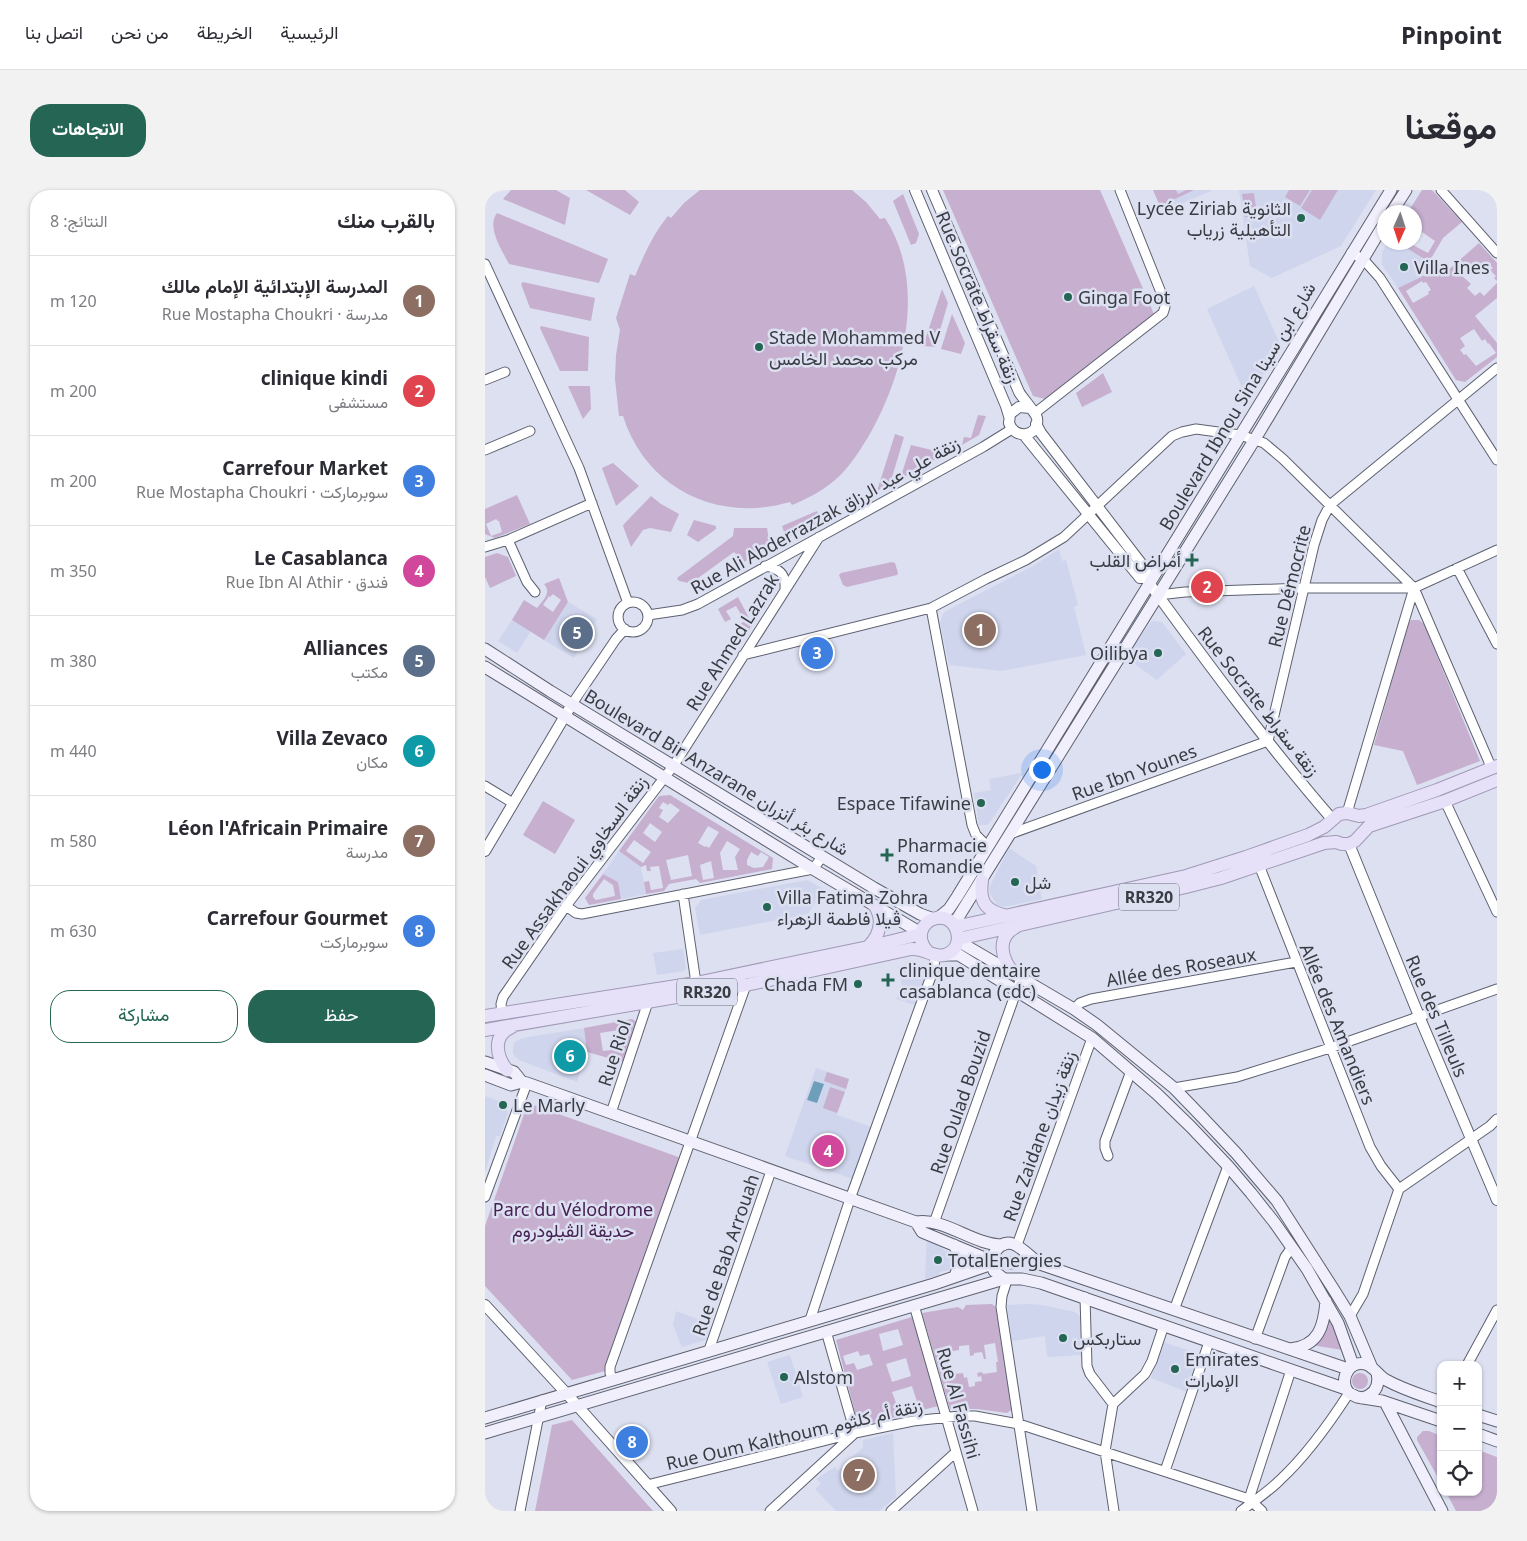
<!DOCTYPE html>
<html lang="ar">
<head>
<meta charset="utf-8">
<style>
	:root { --surface:#fff; --page:#f2f2f3; --text:#2b2b33; --muted:#7c7c81; --line:#e1e1e2; --accent:#246553 }
	body { margin:0; font-family:"Noto Sans",Vazirmatn,sans-serif; background:var(--page); color:var(--text); direction:rtl }
	.controls { position:absolute; right:15px; bottom:15px; display:grid; overflow:hidden; border-radius:10px; box-shadow:0 1px 4px #0004 }
	.controls button { width:45px; height:45px; display:grid; place-items:center; padding:0; border:0; border-bottom:1px solid var(--line); background:var(--surface); color:var(--text); font:25px sans-serif }
	.compass { position:absolute; left:892px; top:15px; width:45px; height:45px; border-radius:50%; background:var(--surface); box-shadow:0 1px 4px #0004; rotate:183deg }
	.you { position:absolute; left:556px; top:579px; width:18px; height:18px; margin:-12px; border:4px solid #fff; border-radius:50%; background:#1a73e8; box-shadow:0 0 0 8px #1a73e833 }
	.badge { display:grid; place-items:center; width:32px; height:32px; border-radius:50%; background:var(--accent); color:#fff; font-size:16px; font-weight:700 }
	.pin { position:absolute; translate:-50% -50%; border:2px solid #fff; box-shadow:0 1px 5px #0006 }
	.list { margin:0; padding:0; list-style:none }
	h2 { display:flex; justify-content:space-between; align-items:center; height:65px; margin:0; padding:0 20px; font-size:21px }
	h2 small { font-size:16px; font-weight:400; color:var(--muted) }
	.list li { display:grid; grid-template-columns:32px 1fr auto; gap:15px; align-items:center; box-sizing:border-box; height:90px; padding:0 20px; border-top:1px solid var(--line) }
	.list b { display:block; font-size:19px; white-space:nowrap }
	.list p { margin:0; font-size:16px; white-space:nowrap; color:var(--muted) }
	.list em { font-size:16px; font-style:normal; color:var(--muted) }
	.actions { display:flex; gap:10px; padding:15px 20px }
	.actions a { flex:1; padding:11px 0; border:1px solid var(--accent); border-radius:20px; text-align:center; font-size:18px; color:var(--accent) }
	.actions .main { background:var(--accent); color:#fff }
	.icon { flex:none; width:28px; height:28px; fill:none; stroke:currentColor; stroke-width:2; stroke-linecap:round; stroke-linejoin:round }
	.map { position:relative; flex:none; width:1012px; height:1321px; overflow:hidden; direction:ltr; border-radius:20px }
	header { display:flex; align-items:center; gap:30px; box-sizing:border-box; height:70px; padding:0 25px; background:var(--surface); border-bottom:1px solid var(--line) }
	header strong { font-size:24px }
	nav { display:flex; gap:28px; margin-inline-start:auto; font-size:18px }
	.intro { display:flex; align-items:center; justify-content:space-between; box-sizing:border-box; height:120px; padding:0 30px }
	h1 { margin:0; font-size:35px }
	.button { padding:12px 22px; border-radius:20px; background:var(--accent); color:#fff; font-size:18px; font-weight:700 }
	main { display:flex; gap:30px; padding:0 30px }
	aside { flex:1; background:var(--surface); border-radius:20px; box-shadow:0 1px 4px #0004 }
	.map>svg:first-child { display:block }
	.built { fill:#cfd5ed }
	.green { fill:#c6afcf; fill-rule:evenodd }
	.water { fill:#6e9fba }
	.lines { fill:none; stroke-linecap:round; stroke-linejoin:round }
	.minor-casing { stroke:#5d6170; stroke-width:11 }
	.tertiary-casing { stroke:#5d6170; stroke-width:12 }
	.secondary-casing { stroke:#5d6170; stroke-width:13 }
	.primary-casing { stroke:#9f99b7; stroke-width:14 }
	.minor { stroke:#fff; stroke-width:9 }
	.tertiary { stroke:#fff; stroke-width:10 }
	.secondary { stroke:#f2effc; stroke-width:11 }
	.primary { stroke:#e6e0f9; stroke-width:12 }
	.poi-dot { fill:#246553; stroke:#dce0f1; stroke-width:2 }
	.labels { text-anchor:middle; dominant-baseline:central; stroke-width:5; stroke-linejoin:round; paint-order:stroke }
	.shield { fill:#dce0f1; stroke:#6b6d77; stroke-width:1 }
	.shield-label { font-size:16px; font-weight:bold; fill:#3a3c43 }
	.poi-label { font-size:18px; fill:#3a3c43; stroke:#dce0f1; text-anchor:start }
	.street-label { font-size:18px; fill:#3a3c43; stroke:#dce0f1 }
	.park-label { font-size:18px; fill:#462154; stroke:#dce0f1 }
</style>
</head>
<body>
<header>
<strong>Pinpoint</strong>
<nav><a>الرئيسية</a><a>الخريطة</a><a>من نحن</a><a>اتصل بنا</a></nav>
</header>
<div class="intro"><h1>موقعنا</h1><a class="button">الاتجاهات</a></div>
<main>
<div class="map">
<svg width="1012" height="1321" viewBox="0 0 1012 1321">
	<rect width="100%" height="100%" fill="#dce0f1"/>
	<path class="built" d="M668,0H728L678,22Z
		M754,0H891L856,56L787,88L765,76Z
		M903,53H914L955,78L913,98L897,75V62Z
		M769,96L796,156L762,209L722,119Z
		M574,359L577,371L581,370L593,415L589,417L601,465L516,481L464,475L455,433L458,424L461,421L548,376Z
		M83,412L112,429L89,468L59,450Z
		M27,430L46,441L32,463L13,451Z
		M667,431L677,432L701,464L672,490L640,467Z
		M535,583L537,584L503,635H494L489,603L506,600L504,589Z
		M524,658L551,676L557,709L518,717L513,716L505,704L504,698Z
		M134,661L156,677L161,704L136,709L133,692L118,684Z
		M322,690L339,699L323,724L215,745L210,718L216,710Z
		M198,759L201,778L199,781L172,785L168,763Z
		M422,774L438,775L442,781L430,815L411,809L417,796L413,777Z
		M99,838L102,862L92,892L34,870L28,864V857L30,852L38,848Z
		M331,878L364,889L352,925L387,937L368,989L300,966Z
		M0,906L19,913L23,923L15,946H11L0,983Z
		M442,1049L456,1055L459,1060L469,1064L470,1078L455,1082L454,1085L440,1089Z
		M544,1114L557,1115L590,1122L595,1126L597,1165L562,1167L560,1146L527,1151L522,1115Z
		M191,1121L226,1134L221,1150L197,1157L188,1135Z
		M678,1152L714,1164L702,1202L666,1188Z
		M305,1165L318,1207L296,1214L282,1172Z
		M408,1243L411,1307L394,1321H351L330,1299L336,1293L331,1289L350,1277L353,1281L378,1257V1250Z"/>
	<path class="green" d="M26,0H71L85,8L80,35L18,9Z
		M101,0H140L154,12L145,25Z
		M215,0H367L381,12L395,29L400,28C441,91 421,179 386,242C376,259 365,277 350,290C337,301 322,309 307,315L305,312C233,333 161,299 138,226H134L130,189L131,165L135,140L131,128L145,84L150,86C159,65 168,44 183,26L186,28L199,13Z
		M458,0H615L669,124L560,209L548,206Z
		M668,0H691L693,4L701,0H709L675,16Z
		M804,0H825L815,16L800,7Z
		M827,0H853L835,30L816,18Z
		M937,0H947L977,32L958,48L944,72L914,53H924L943,63L950,51L937,42L936,44L931,41L932,39L930,38L929,22H923Z
		M769,3L772,26L760,27L757,4Z
		M418,4L434,44L431,53L426,55L408,11Z
		M12,23L123,69L114,93L24,74C17,60 1,37 12,23Z
		M994,53L1012,73V91L1009,88L1011,86L1005,80L1008,78L1002,72L990,84L983,78L976,85L986,94L982,98L990,106L995,102L999,106L1012,93V108L990,126L1012,153V167L980,192L971,190L913,98L955,78L961,82ZM937,91L938,93L941,92L946,100L943,102L944,104L928,113L921,101ZM989,139L997,151L1000,149L1003,154L1004,153L1011,163L991,176L981,164L979,165L975,160L980,156L975,148Z
		M38,92L110,108L106,131L45,118L36,94Z
		M457,99L463,113L450,157L438,156Z
		M467,124L480,153L476,164L456,159Z
		M56,136L104,147L103,181H75L55,138Z
		M618,183L627,202L597,217L591,203Z
		M83,196H105L106,219L98,229Z
		M493,225L501,226L494,245L477,255L479,247L486,248Z
		M410,244L419,247L405,294L392,301Z
		M458,254L471,258L415,289L426,255L455,262Z
		M128,273L154,296L131,316L117,278Z
		M32,305L45,334L10,348L0,344V319ZM11,329L13,331H14L17,342L6,346L1,334Z
		M166,306L176,314L194,324L186,342L165,338L158,340L146,357L138,336L139,334Z
		M332,321L336,332L301,348L297,336Z
		M209,330L231,336V339L213,352L202,345Z
		M249,338H282L285,356L259,372L249,362L209,391L204,393L194,391L192,388L248,346Z
		M12,363L23,367L31,386L5,398L0,387V367Z
		M407,372L410,373L413,383L412,385L362,397L358,395L354,385L356,383Z
		M74,388L83,412L59,450L27,430L39,410L52,418C58,410 67,403 59,394ZM68,404L76,410L68,422L58,415L64,406L65,407Z
		M253,407L264,428L269,432L262,443L249,434L252,436L260,431L251,416L241,421L246,429L240,432L233,419Z
		M926,430H934L939,434L995,571L932,595L918,561L889,555L923,434Z
		M185,605L288,668L287,679L215,693L211,689L184,694L179,701L161,704L159,692L164,691L166,700L178,698L174,676L165,677L166,681H162L161,675L156,677L134,661L174,606ZM178,612L183,615L185,613L195,620L183,633L174,627L178,620L174,618ZM165,633L177,642L170,652L158,643ZM223,636L234,642L224,658L221,656L220,657L213,653ZM149,650L166,662L158,673L141,661ZM242,651L255,659L250,667L253,680H238L235,663ZM266,662L273,666L276,662L284,667L278,677L269,678L262,675V670ZM203,665L207,686L186,690L181,670ZM226,671L229,688L218,690L215,675Z
		M58,611L90,630L70,664L38,645Z
		M118,684L133,692L136,709L104,715L100,708ZM119,689L128,695L130,706L111,710L108,707V704Z
		M147,829L152,832L138,872L102,862L99,838ZM134,840L135,849L133,850L134,859L118,861L115,843Z
		M342,882L364,889L361,899L339,891Z
		M345,897L360,902L352,923L338,918Z
		M43,913L196,968L120,1181L87,1190L0,1096V1036Z
		M519 1073a7 7 0 1 1 14 0a7 7 0 1 1-14 0Z
		M507,1114L512,1118L528,1219L522,1223L492,1219H465L437,1123L473,1117L478,1120L481,1115ZM510,1153L513,1172H511L512,1182L498,1184L497,1182L492,1183L493,1187L496,1186L497,1191L490,1192V1196L484,1197L482,1187L479,1188L478,1183L469,1184L468,1181L461,1182L459,1169L463,1168L462,1162L474,1160V1156L484,1155L485,1166L489,1165V1163L497,1162L499,1169H501L499,1155Z
		M427,1127L453,1216L376,1236L373,1234L351,1150ZM413,1139L418,1155L398,1161L394,1144ZM373,1161L375,1166L384,1164L388,1175L372,1180L369,1173L361,1175L358,1166ZM421,1168L426,1186L407,1192L401,1174ZM427,1196L433,1215L414,1221L407,1202Z
		M845,1129H846L858,1160L826,1155L840,1140Z
		M867 1191a8 8 0 1 1 16 0a8 8 0 1 1-16 0Z
		M87,1230L168,1321H50L67,1235Z
		M938,1241H944L956,1246V1293L932,1250V1247Z
		M993,1260L1012,1267V1321H971L961,1302H993Z"/>
	<path class="water" d="M329,891L339,894L332,913L322,910Z"/>
	<g class="lines">
		<defs>
			<path id="minor" d="M956,0L1012,63
				M866,63L878,69L895,88L1012,270
				M0,74L94,278L143,413
				M0,190L20,182
				M550,223L678,123L680,117L679,110L635,0
				M0,260L45,241
				M23,350L42,392L50,402
				M0,357L23,350L107,313
				M280,376C294,378 301,384 300,398
				M972,378L1012,454
				M673,405L700,402L819,398H929L1012,360
				M133 427a15 15 0 1 1 30 0a15 15 0 1 1-30 0Z
				M446,418L487,635L491,645L502,656
				M163,425L197,420L213,414L498,257L527,239
				M258,465L446,418L501,389L541,370L579,347L687,246L697,242L711,239L755,245L779,253L798,269L929,398L1007,579
				M87,514L131,449L140,439
				M0,596L28,613
				M960,611L1012,722
				M862,623L929,398
				M525,644L783,551L829,355L837,330L845,315L1012,178
				M774,675L885,957L896,976L914,999
				M198,704L211,793
				M81,716L91,723L97,724L328,679L337,667
				M589,819L595,813L606,809L811,772
				M17,823L16,814L18,807L81,716L189,575L334,347
				M689,898L752,887L845,858L1012,799
				M126,923L163,812
				M623,966L620,958V951L646,881
				M0,1007L42,893
				M449,1033L536,788
				M532,1055L607,848
				M522,1090L517,1106L516,1117L547,1321
				M600,1107L602,1176L605,1184L628,1214
				M429,1115L488,1321
				M689,1120L743,976
				M865,1126L878,1104L914,999L1005,936L1012,929
				M325,1130L365,1009L449,778L450,765
				M770,1149L800,1067L807,1057
				M224,1160L286,981
				M982,1175L1012,1120
				M128,1189L125,1183V1177L261,795
				M680,1281L724,1152
				M162,1295L370,1243L428,1231L475,1226H490L534,1234L764,1309L777,1321
				M764,1309L806,1180
				M35,1321L57,1210
				M285,1321L370,1243L341,1141
				M406,1321L471,1262
				M629,1321L620,1261L628,1214L660,1184L667,1171L679,1135
				M756,1321C769,1311 783,1302 795,1290C822,1265 844,1234 864,1203"/>
			<path id="tertiary" d="M430,0L521,216L524,226
				M447,0L534,202C538,209 551,223 552,228C555,246 530,251 524,233L525,224L534,217L545,218
				M551,234L556,243L662,381L661,388L664,393C723,474 782,554 847,629
				M539,245L655,388H661
				M864,654L934,826L1012,1010
				M0,661L87,514
				M0,1115L81,1203L186,1321"/>
			<path id="secondary" d="M907,22L921,0
				M0,459L65,501L389,698L435,724L449,729
				M0,477L328,679L436,743
				M453,728L464,719L472,707L906,0
				M469,734L770,249L899,34
				M473,751L589,819L612,835L689,898L717,927L751,963L792,1011L849,1100L865,1126L887,1178
				M460,765H474L607,848L672,904L706,937L743,976L766,1003L789,1032L822,1079L853,1133L868,1175
				M0,872L29,882L37,892L42,893L431,1032C459,1027 488,1055 518,1055
				M0,885L26,895L37,892
				M431,1032L437,1042L507,1071
				M469,1055C476,1065 476,1076 469,1087
				M519,1089L509,1081C507,1074 506,1068 510,1062C525,1039 543,1067 555,1074L863,1179
				M805,1159C834,1156 839,1136 841,1111
				M877,1208C890,1205 895,1196 892,1183
				M900,1212L957,1321
				M956,1212C937,1205 919,1200 901,1190C893,1186 889,1176 880,1174C865,1171 856,1186 861,1199L864,1203L872,1207L897,1211L956,1231
				M993,1225L1012,1231
				M0,1228L449,1094L507,1074
				M0,1243L519,1089H537L556,1093L861,1199
				M993,1244L1012,1251"/>
			<path id="primary" d="M497,691C494,713 501,721 522,726
				M470,736L479,735L701,686L761,667L823,645L839,637L854,624L862,623L874,626L881,625L952,600L1012,576
				M473,749L701,697L736,688L839,653L851,652L857,654H864L870,651L884,636L960,611L1012,590
				M383,757C395,745 399,731 390,716
				M529,783C516,769 511,747 531,737
				M0,826L211,793L383,757L436,744
				M0,840L261,795L426,759C440,758 448,768 459,765C484,759 472,720 448,729C443,731 439,735 437,740C434,748 437,755 442,761
				M22,880C11,866 7,845 27,837"/>
		</defs>
		<use href="#minor" class="minor-casing"/>
		<use href="#tertiary" class="tertiary-casing"/>
		<use href="#secondary" class="secondary-casing"/>
		<use href="#primary" class="primary-casing"/>
		<use href="#minor" class="minor"/>
		<use href="#tertiary" class="tertiary"/>
		<use href="#secondary" class="secondary"/>
		<use href="#primary" class="primary"/>
	</g>
	<g class="poi-dot">
		<circle cx="816" cy="28" r="5"/>
		<circle cx="919" cy="77" r="5"/>
		<circle cx="583" cy="107" r="5"/>
		<circle cx="274" cy="157" r="5"/>
		<path d="M704.5 362.5h5v5h5v5h-5v5h-5v-5h-5v-5h5z"/>
		<circle cx="673" cy="463" r="5"/>
		<circle cx="496" cy="613" r="5"/>
		<path d="M399.5 657.5h5v5h5v5h-5v5h-5v-5h-5v-5h5z"/>
		<circle cx="530" cy="692" r="5"/>
		<circle cx="282" cy="717" r="5"/>
		<path d="M400.5 782.5h5v5h5v5h-5v5h-5v-5h-5v-5h5z"/>
		<circle cx="373" cy="794" r="5"/>
		<circle cx="18" cy="915" r="5"/>
		<circle cx="453" cy="1070" r="5"/>
		<circle cx="578" cy="1148" r="5"/>
		<circle cx="690" cy="1179" r="5"/>
		<circle cx="299" cy="1187" r="5"/>
	</g>
	<g class="labels">
		<g class="shield">
			<rect x="634" y="693.5" width="60" height="27" rx="4"/>
			<rect x="192" y="788.5" width="60" height="27" rx="4"/>
		</g>
		<g class="shield-label">
			<text x="664" y="707">RR320</text>
			<text x="222" y="802">RR320</text>
		</g>
		<g class="poi-label">
			<text x="806" y="18" text-anchor="end">Lycée Ziriab الثانوية<tspan x="806" dy="21">التأهيلية زرياب</tspan></text>
			<text x="929" y="77">Villa Ines</text>
			<text x="593" y="107">Ginga Foot</text>
			<text x="284" y="147">Stade Mohammed V<tspan x="284" dy="21">مركب محمد الخامس</tspan></text>
			<text x="696" y="370" text-anchor="end">أمراض القلب</text>
			<text x="663" y="463" text-anchor="end">Oilibya</text>
			<text x="486" y="613" text-anchor="end">Espace Tifawine</text>
			<text x="412" y="655">Pharmacie<tspan x="412" dy="21">Romandie</tspan></text>
			<text x="540" y="692">شل</text>
			<text x="292" y="707">Villa Fatima Zohra<tspan x="292" dy="21">ڤيلا فاطمة الزهراء</tspan></text>
			<text x="414" y="780">clinique dentaire<tspan x="414" dy="21">casablanca (cdc)</tspan></text>
			<text x="363" y="794" text-anchor="end">Chada FM</text>
			<text x="28" y="915">Le Marly</text>
			<text x="463" y="1070">TotalEnergies</text>
			<text x="588" y="1148">ستاربكس</text>
			<text x="700" y="1169">Emirates<tspan x="700" dy="21">الإمارات</tspan></text>
			<text x="309" y="1187">Alstom</text>
		</g>
		<g class="street-label">
			<text transform="translate(493 107) rotate(67)">Rue Socrate زنقة سقراط</text>
			<text transform="translate(752 216) rotate(-59)">Boulevard Ibnou Sina شارع ابن سينا</text>
			<text transform="translate(340 325) rotate(-29)">Rue Ali Abderrazzak زنقة علي عبد الرزاق</text>
			<text transform="translate(804 396) rotate(-76)">Rue Démocrite</text>
			<text transform="translate(247 452) rotate(-58)">Rue Ahmed Lazrak</text>
			<text transform="translate(774 511) rotate(52)">Rue Socrate زنقة سقراط</text>
			<text transform="translate(232 582) rotate(31)">Boulevard Bir Anzarane شارع بئر أنزران</text>
			<text transform="translate(649 582) rotate(-20)">Rue Ibn Younes</text>
			<text transform="translate(89 682) rotate(-54)">Rue Assakhaoui زنقة السخاوي</text>
			<text transform="translate(696 777) rotate(-10)">Allée des Roseaux</text>
			<text transform="translate(952 826) rotate(67)">Rue des Tilleuls</text>
			<text transform="translate(853 834) rotate(68)">Allée des Amandiers</text>
			<text transform="translate(129 863) rotate(-72)">Rue Riol</text>
			<text transform="translate(475 912) rotate(-71)">Rue Oulad Bouzid</text>
			<text transform="translate(554 946) rotate(-70)">Rue Zaidane زنقة زيدان</text>
			<text transform="translate(240 1065) rotate(-71)">Rue de Bab Arrouah</text>
			<text transform="translate(474 1213) rotate(74)">Rue Al Fassihi</text>
			<text transform="translate(309 1244) rotate(-13)">Rue Oum Kalthoum زنقة أم كلثوم</text>
		</g>
		<g class="park-label">
			<text x="88" y="1019">Parc du Vélodrome<tspan x="88" dy="21">حديقة الڤيلودروم</tspan></text>
		</g>
	</g>
</svg>
<div class="controls">
<button>+</button>
<button>−</button>
<button><svg class="icon" aria-label="locate" viewBox="0 0 24 24"><circle cx="12" cy="12" r="6"/><path d="M12 2v4M12 18v4M2 12h4M18 12h4"/></svg></button>
</div>
<svg class="compass" viewBox="-18 -18 36 36"><path d="M0-13l5 13h-10z" fill="#e53935"/><path d="M0 13l5-13h-10z" fill="#7c7c81"/></svg>
<div class="you"></div>
<div class="pin badge" style="left:495px;top:440px;background:#8d6e63">1</div>
<div class="pin badge" style="left:722px;top:397px;background:#e0444e">2</div>
<div class="pin badge" style="left:332px;top:463px;background:#3f7fe0">3</div>
<div class="pin badge" style="left:343px;top:961px;background:#d1479c">4</div>
<div class="pin badge" style="left:92px;top:443px;background:#5c6f8a">5</div>
<div class="pin badge" style="left:85px;top:866px;background:#0f9aa8">6</div>
<div class="pin badge" style="left:374px;top:1285px;background:#8d6e63">7</div>
<div class="pin badge" style="left:147px;top:1252px;background:#3f7fe0">8</div>
</div>
<aside>
<h2>بالقرب منك<small>النتائج: 8</small></h2>
<ul class="list">
<li><span class="badge" style="background:#8d6e63">1</span><div><b>المدرسة الإبتدائية الإمام مالك</b><p>مدرسة · Rue Mostapha Choukri</p></div><em>120 m</em></li>
<li><span class="badge" style="background:#e0444e">2</span><div><b>clinique kindi</b><p>مستشفى</p></div><em>200 m</em></li>
<li><span class="badge" style="background:#3f7fe0">3</span><div><b>Carrefour Market</b><p>سوبرماركت · Rue Mostapha Choukri</p></div><em>200 m</em></li>
<li><span class="badge" style="background:#d1479c">4</span><div><b>Le Casablanca</b><p>فندق · Rue Ibn Al Athir</p></div><em>350 m</em></li>
<li><span class="badge" style="background:#5c6f8a">5</span><div><b>Alliances</b><p>مكتب</p></div><em>380 m</em></li>
<li><span class="badge" style="background:#0f9aa8">6</span><div><b>Villa Zevaco</b><p>مكان</p></div><em>440 m</em></li>
<li><span class="badge" style="background:#8d6e63">7</span><div><b>Léon l'Africain Primaire</b><p>مدرسة</p></div><em>580 m</em></li>
<li><span class="badge" style="background:#3f7fe0">8</span><div><b>Carrefour Gourmet</b><p>سوبرماركت</p></div><em>630 m</em></li>
</ul>
<div class="actions"><a class="main">حفظ</a><a>مشاركة</a></div>
</aside>
</main>
</body>
</html>
